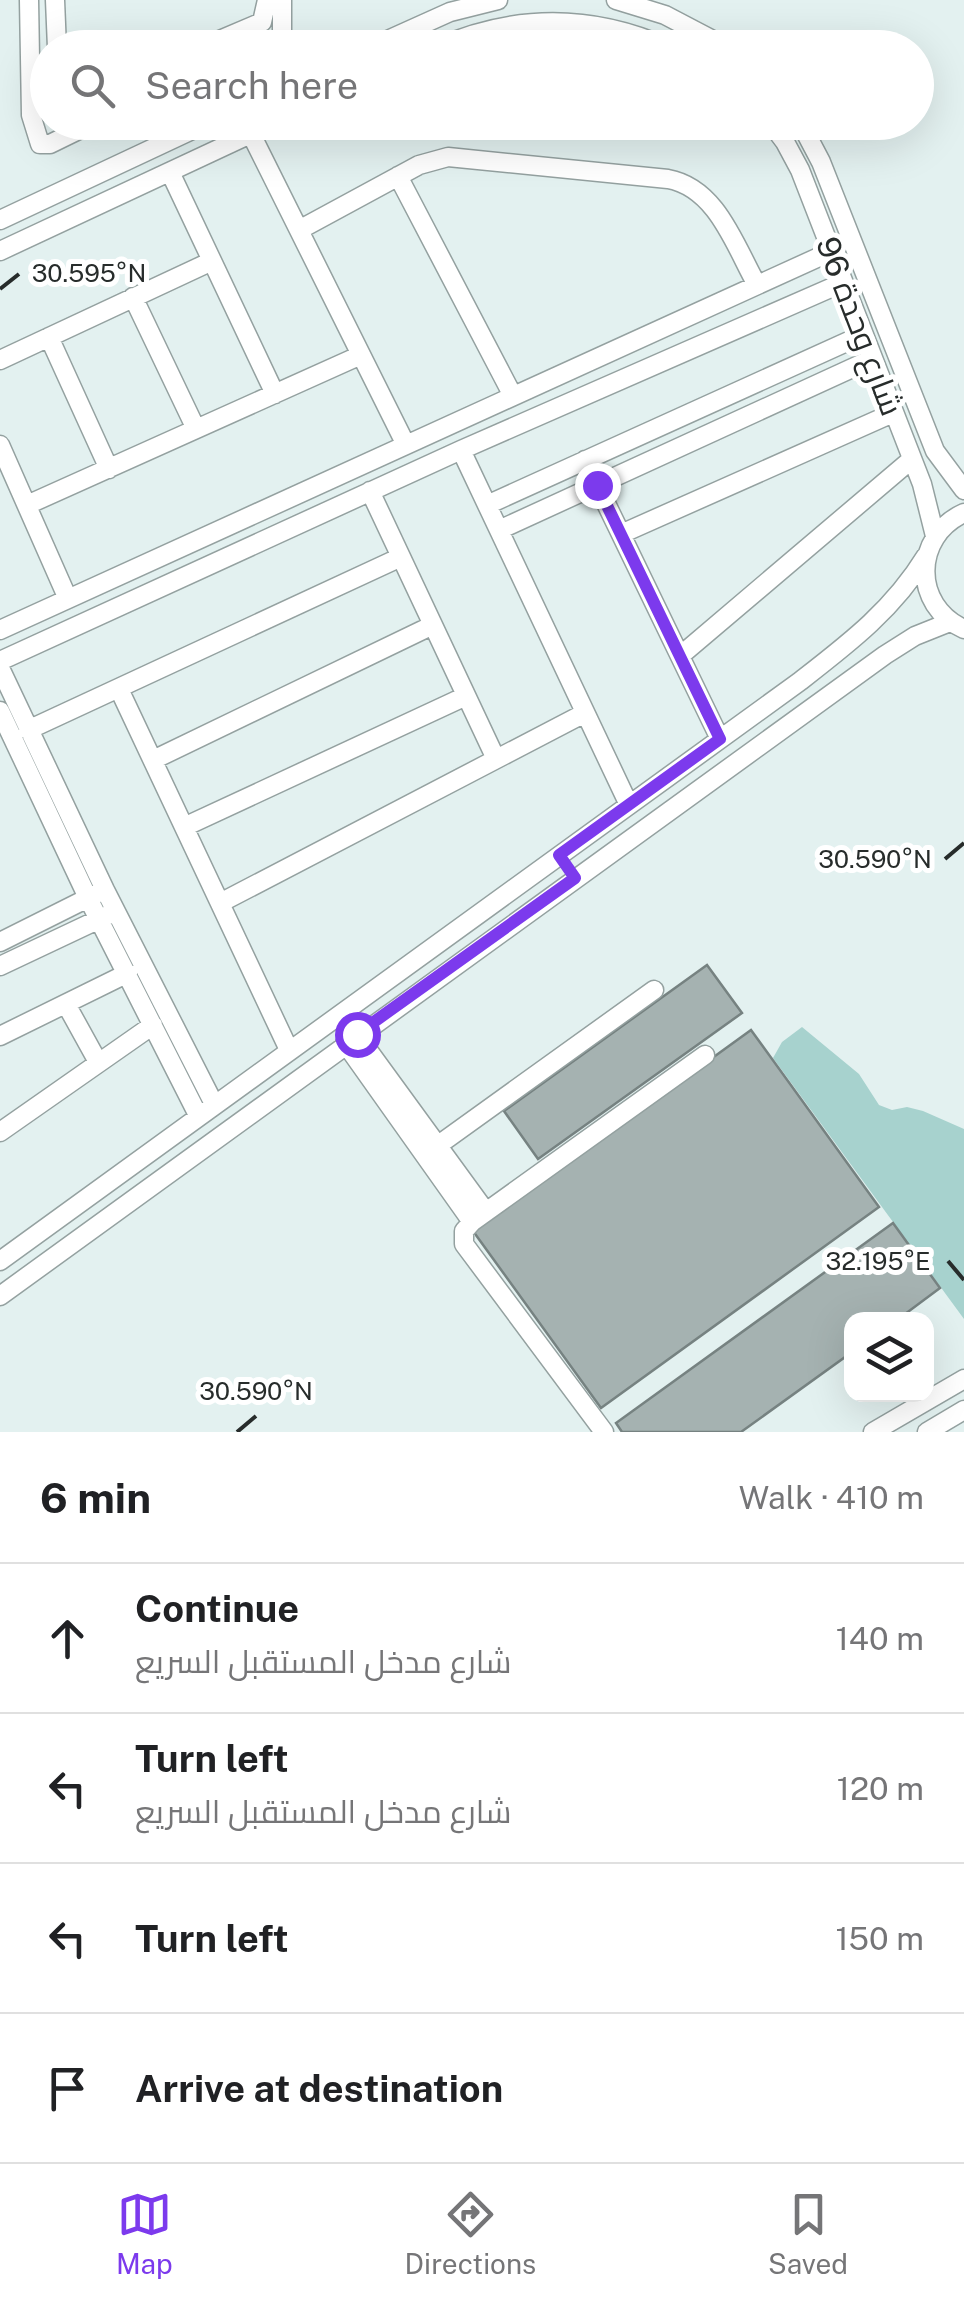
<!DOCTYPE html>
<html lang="en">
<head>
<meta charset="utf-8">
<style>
	:root { --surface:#fff; --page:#f6f6f6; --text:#202124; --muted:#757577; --line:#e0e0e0; --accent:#7c3aed }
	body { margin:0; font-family:"Public Sans",Cairo,sans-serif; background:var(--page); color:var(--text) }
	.controls { position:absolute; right:30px; bottom:30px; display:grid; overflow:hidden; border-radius:20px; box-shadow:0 10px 40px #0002 }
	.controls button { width:90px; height:90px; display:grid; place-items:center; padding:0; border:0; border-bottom:2px solid var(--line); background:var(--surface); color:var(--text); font:50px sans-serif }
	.stop { position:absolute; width:30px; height:30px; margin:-22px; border:8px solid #7c3aed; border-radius:50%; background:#fff }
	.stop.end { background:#7c3aed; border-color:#fff; box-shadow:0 2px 10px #0008 }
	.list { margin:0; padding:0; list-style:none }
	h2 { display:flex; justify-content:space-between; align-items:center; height:130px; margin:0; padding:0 40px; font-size:42px }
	h2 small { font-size:32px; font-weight:400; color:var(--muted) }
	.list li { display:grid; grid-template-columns:65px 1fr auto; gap:30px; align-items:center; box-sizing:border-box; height:150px; padding:0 40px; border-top:2px solid var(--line) }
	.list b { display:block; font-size:38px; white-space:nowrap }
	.list p { margin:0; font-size:32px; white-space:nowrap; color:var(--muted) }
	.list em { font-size:32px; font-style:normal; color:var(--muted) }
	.icon { flex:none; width:55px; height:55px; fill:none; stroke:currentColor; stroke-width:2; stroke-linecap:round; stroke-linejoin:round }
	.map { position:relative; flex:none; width:964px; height:1432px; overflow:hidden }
	.search { position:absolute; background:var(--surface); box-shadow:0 10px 40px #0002; left:30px; right:30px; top:30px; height:110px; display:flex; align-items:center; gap:25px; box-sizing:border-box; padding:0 35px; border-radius:55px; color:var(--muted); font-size:38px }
	.sheet { height:730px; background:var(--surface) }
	nav { display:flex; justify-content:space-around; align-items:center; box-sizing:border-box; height:140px; border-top:2px solid var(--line); background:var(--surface); font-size:28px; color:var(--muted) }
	nav a { display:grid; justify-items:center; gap:5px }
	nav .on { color:var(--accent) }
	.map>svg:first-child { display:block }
	.green { fill:#a7d2ce }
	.building { fill:#a5b2b1; stroke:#768281; stroke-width:2.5 }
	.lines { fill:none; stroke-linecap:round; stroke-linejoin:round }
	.minor-casing { stroke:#94a1a0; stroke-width:21 }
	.minor { stroke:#fff; stroke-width:18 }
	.route { stroke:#7c3aed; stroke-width:12 }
	.ticks { fill:none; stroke:#272c2b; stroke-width:4 }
	.labels { text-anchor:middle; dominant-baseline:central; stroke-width:10; stroke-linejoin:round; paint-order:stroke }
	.street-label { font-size:32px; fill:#272c2b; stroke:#fff }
	.ticks-label { font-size:25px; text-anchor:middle; fill:#272c2b; stroke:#fff; stroke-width:10; stroke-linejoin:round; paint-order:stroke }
</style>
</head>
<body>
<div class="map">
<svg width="964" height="1432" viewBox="0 0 964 1432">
	<rect width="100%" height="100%" fill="#e3f1f0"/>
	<path class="green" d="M802,1027L859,1074L879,1105L892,1110L907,1107L923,1111L964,1129V1319L773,1058L782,1042Z"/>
	<path class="building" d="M707,965L742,1013L538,1159L504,1111Z
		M751,1030L879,1207L601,1408L473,1231Z
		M893,1223L940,1288L897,1320H852V1352L741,1432H622L616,1423Z"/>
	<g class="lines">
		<defs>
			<path id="minor" d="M29,0L31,115L40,144H50L95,122
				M55,0L57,48
				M616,0L665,15L728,48
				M201,48L262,22L267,0
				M260,48L282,35V0
				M370,48L450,12L498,0
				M437,48C514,14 592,14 668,48
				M770,122L785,142L800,170L922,484L935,536
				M800,122L821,162L935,451L964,490
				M251,134L406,445
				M170,172L275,394
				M398,176L513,396
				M0,220L209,122
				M299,230L419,165L448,157L668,179C717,188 735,246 757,285
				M0,251L276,122
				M133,297L196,429
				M49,337L109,469
				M0,360L212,261
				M0,445L68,599
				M461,450L629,805
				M585,460L720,739
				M370,491L496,759
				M27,505L361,355
				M487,505L862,335
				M964,513C913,536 912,606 964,629
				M499,530L872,359
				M621,534L893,413
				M0,630L830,252
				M680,656L912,459
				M0,661L461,450L842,283
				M0,668L105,890L214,1104
				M119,689L289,1050
				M0,711L88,898L198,1115
				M28,730L401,557
				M153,760L433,625
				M184,827L466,696
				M220,903L583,714
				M0,942L96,894
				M0,966L108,915
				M66,1004L98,1062
				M357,1035L486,1212
				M0,1036L128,973
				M345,1043L472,1222
				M0,1132L153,1025
				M437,1146L654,990
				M0,1261L799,682C848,644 893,610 926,556
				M0,1296L885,655L915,636L950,622
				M604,1432L464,1244V1231L472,1222L705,1055
				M873,1432L964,1379
				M927,1432L964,1410"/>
		</defs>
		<use href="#minor" class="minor-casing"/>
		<use href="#minor" class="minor"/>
	</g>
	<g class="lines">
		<path class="route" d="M357,1034L575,878L559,855L720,739L597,485"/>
	</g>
	<path class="ticks" d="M0,289L19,274M945,859L964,843M948,1261L964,1280M237,1432L256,1416"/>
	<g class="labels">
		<g class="street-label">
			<text transform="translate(860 326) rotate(69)">شارع وحدة 96</text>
		</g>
	</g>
	<g class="ticks-label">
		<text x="89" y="282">30.595°N</text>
		<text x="875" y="868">30.590°N</text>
		<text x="878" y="1270">32.195°E</text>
		<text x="256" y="1400">30.590°N</text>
	</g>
</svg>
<div class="controls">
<button><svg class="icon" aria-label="layers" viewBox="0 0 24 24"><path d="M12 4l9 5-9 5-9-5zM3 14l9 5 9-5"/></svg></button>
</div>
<div class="stop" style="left:357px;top:1034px"></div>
<div class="stop end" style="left:597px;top:485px"></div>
<div class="search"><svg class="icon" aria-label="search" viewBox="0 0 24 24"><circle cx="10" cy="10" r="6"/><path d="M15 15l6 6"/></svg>Search here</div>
</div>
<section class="sheet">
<h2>6 min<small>Walk · 410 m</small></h2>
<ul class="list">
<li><svg class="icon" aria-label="ahead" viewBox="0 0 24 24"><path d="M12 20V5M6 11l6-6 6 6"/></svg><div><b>Continue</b><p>شارع مدخل المستقبل السريع</p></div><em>140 m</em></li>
<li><svg class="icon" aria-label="left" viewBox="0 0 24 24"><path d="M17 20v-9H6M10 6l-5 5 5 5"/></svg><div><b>Turn left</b><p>شارع مدخل المستقبل السريع</p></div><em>120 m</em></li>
<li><svg class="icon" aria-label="left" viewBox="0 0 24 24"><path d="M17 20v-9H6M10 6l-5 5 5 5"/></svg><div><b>Turn left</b></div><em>150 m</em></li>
<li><svg class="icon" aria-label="arrive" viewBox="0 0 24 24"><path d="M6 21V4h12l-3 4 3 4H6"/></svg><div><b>Arrive at destination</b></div></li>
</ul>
</section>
<nav>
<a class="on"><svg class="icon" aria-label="map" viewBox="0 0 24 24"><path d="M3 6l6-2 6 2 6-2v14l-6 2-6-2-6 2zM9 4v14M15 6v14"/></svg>Map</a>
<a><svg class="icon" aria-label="directions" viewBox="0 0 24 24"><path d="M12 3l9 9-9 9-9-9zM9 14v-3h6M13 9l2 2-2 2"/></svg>Directions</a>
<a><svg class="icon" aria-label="saved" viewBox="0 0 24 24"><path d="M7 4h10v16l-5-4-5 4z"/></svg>Saved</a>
</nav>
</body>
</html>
